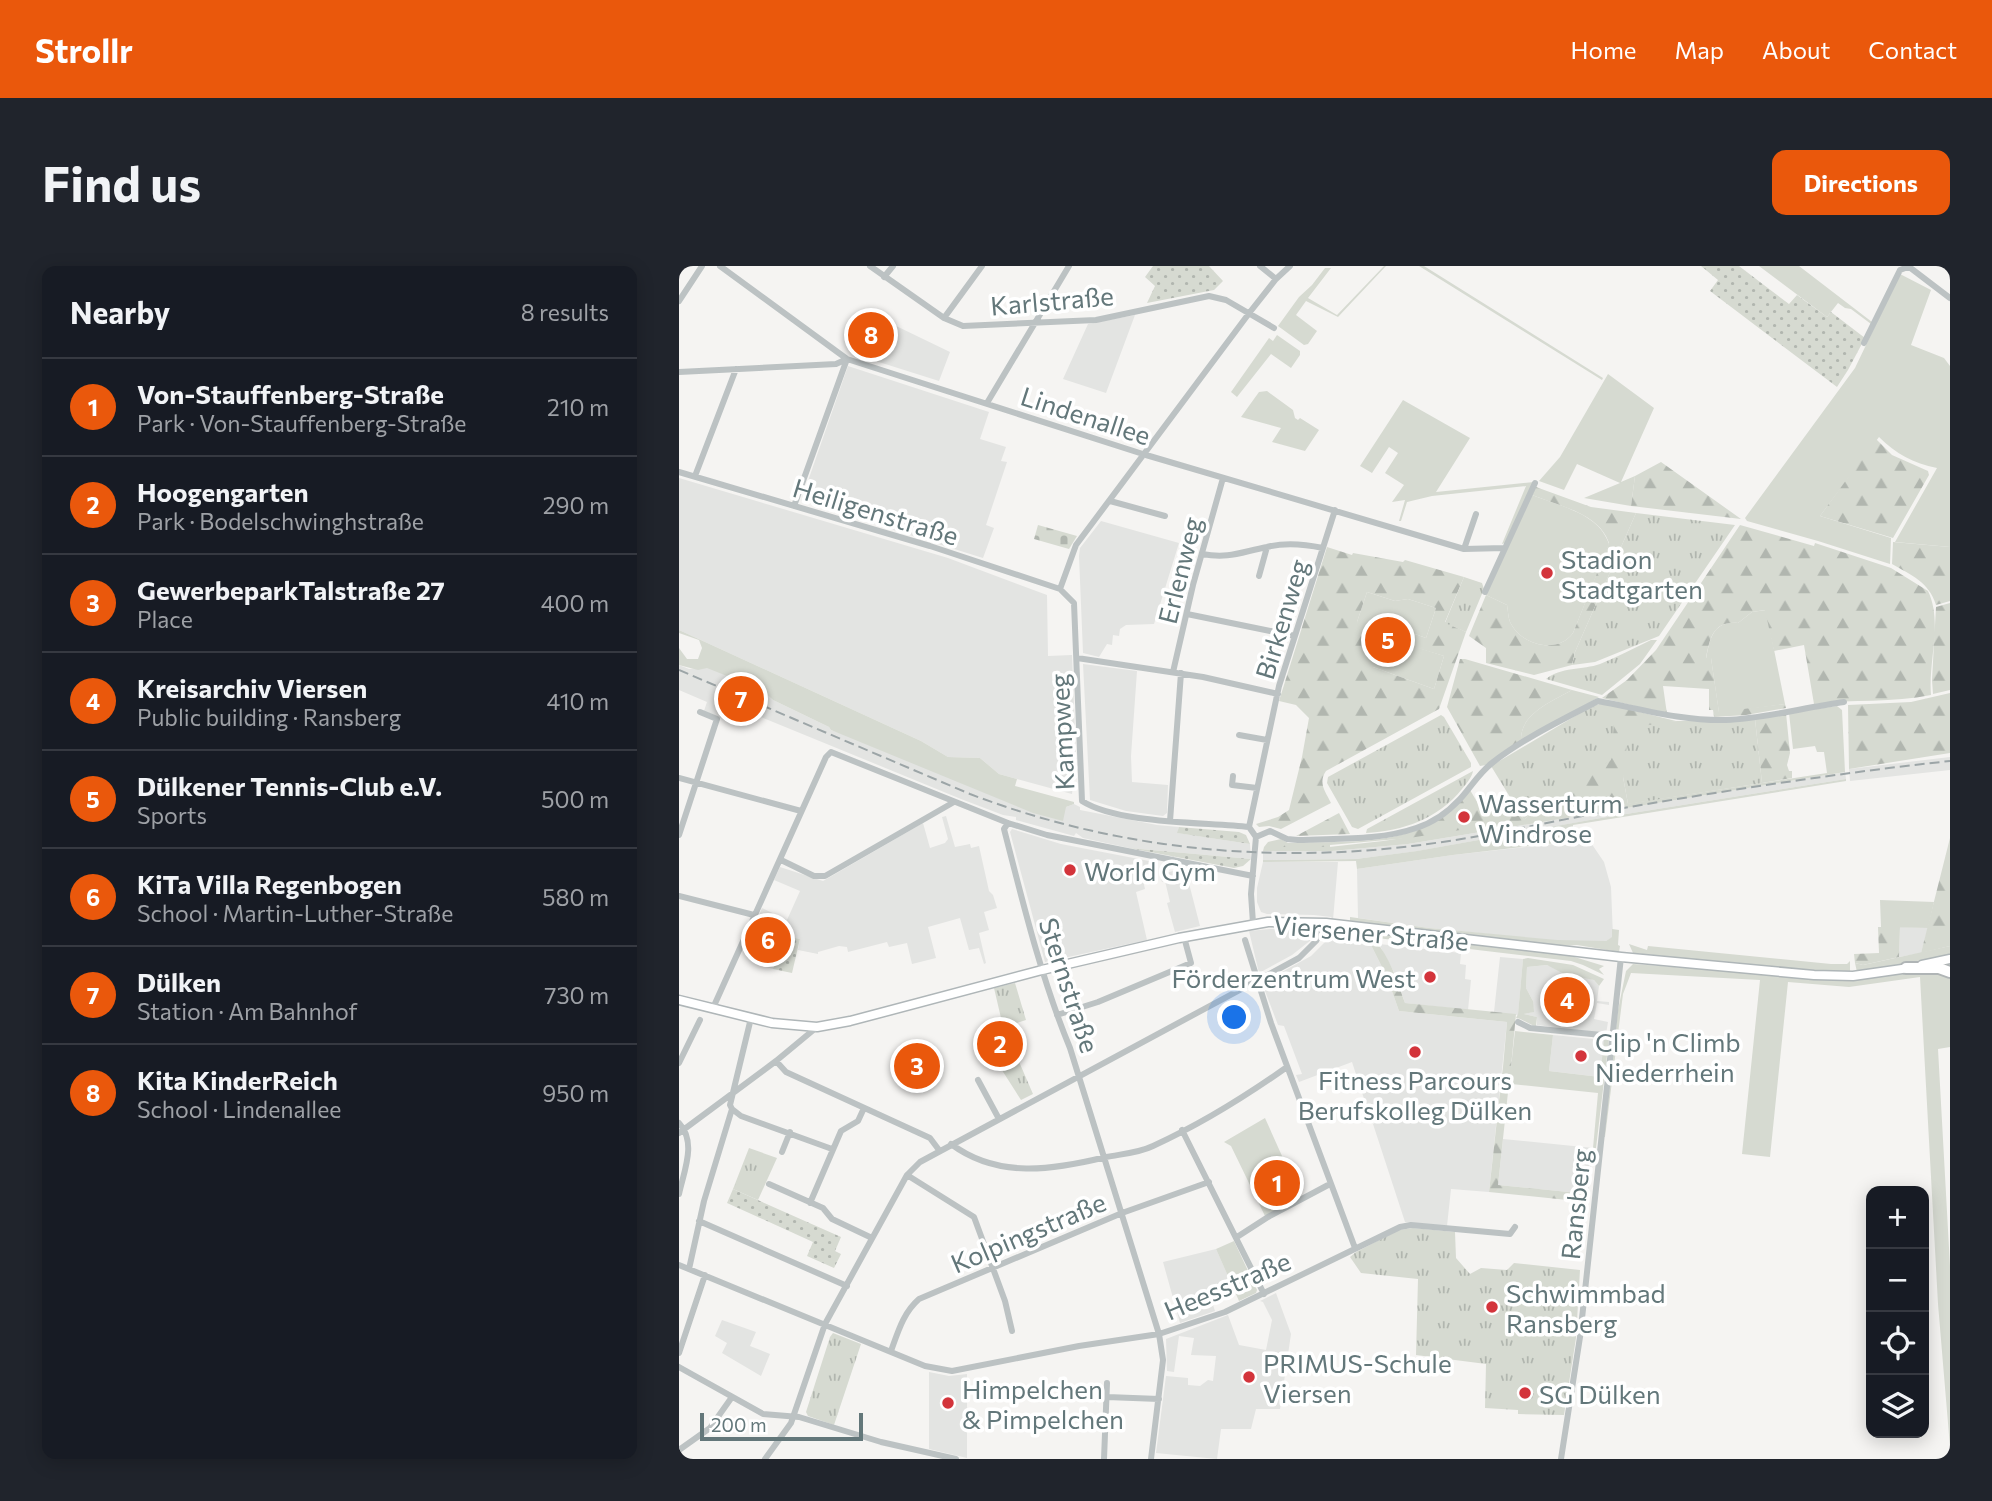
<!DOCTYPE html>
<html lang="en">
<head>
<meta charset="utf-8">
<style>
	:root { --surface:#171b24; --page:#20242c; --text:#f1f3f6; --muted:#9ea1a6; --line:#363941; --accent:#ea580c }
	body { margin:0; font-family:Commissioner,sans-serif; background:var(--page); color:var(--text) }
	.controls { position:absolute; right:21px; bottom:21px; display:grid; overflow:hidden; border-radius:14px; box-shadow:0 4px 18px #0003 }
	.controls button { width:63px; height:63px; display:grid; place-items:center; padding:0; border:0; border-bottom:2px solid var(--line); background:var(--surface); color:var(--text); font:35px sans-serif }
	.scale { position:absolute; left:21px; bottom:18px; width:163px; box-sizing:border-box; padding-left:7px; border:4px solid #63777a; border-top:0; font-size:19px; line-height:24px; white-space:nowrap; color:#63777a; -webkit-text-stroke:5px #fff; paint-order:stroke }
	.you { position:absolute; left:556px; top:752px; width:24px; height:24px; margin:-18px; border:5px solid #fff; border-radius:50%; background:#1a73e8; box-shadow:0 0 0 10px #1a73e833 }
	.badge { display:grid; place-items:center; width:46px; height:46px; border-radius:50%; background:var(--accent); color:#fff; font-size:23px; font-weight:700 }
	.pin { position:absolute; translate:-50% -50%; border:4px solid #fff; box-shadow:0 2px 7px #0006 }
	.list { margin:0; padding:0; list-style:none }
	h2 { display:flex; justify-content:space-between; align-items:center; height:91px; margin:0; padding:0 28px; font-size:30px }
	h2 small { font-size:23px; font-weight:400; color:var(--muted) }
	.list li { display:grid; grid-template-columns:46px 1fr auto; gap:21px; align-items:center; box-sizing:border-box; height:98px; padding:0 28px; border-top:2px solid var(--line) }
	.list b { display:block; font-size:26px; white-space:nowrap }
	.list p { margin:0; font-size:23px; white-space:nowrap; color:var(--muted) }
	.list em { font-size:23px; font-style:normal; color:var(--muted) }
	.icon { flex:none; width:38px; height:38px; fill:none; stroke:currentColor; stroke-width:2; stroke-linecap:round; stroke-linejoin:round }
	.map { position:relative; flex:none; width:1271px; height:1193px; overflow:hidden; border-radius:14px }
	header { display:flex; align-items:center; gap:42px; box-sizing:border-box; height:98px; padding:0 35px; background:var(--accent); color:#fff }
	header strong { font-size:33px }
	nav { display:flex; gap:38px; margin-inline-start:auto; font-size:24px }
	.intro { display:flex; align-items:center; justify-content:space-between; box-sizing:border-box; height:168px; padding:0 42px }
	h1 { margin:0; font-size:49px }
	.button { padding:18px 32px; border-radius:14px; background:var(--accent); color:#fff; font-size:24px; font-weight:700 }
	main { display:flex; gap:42px; padding:0 42px }
	aside { flex:1; background:var(--surface); border-radius:14px; box-shadow:0 4px 18px #0003 }
	.map>svg:first-child { display:block }
	.built { fill:#e3e4e2 }
	.grass { fill:#d6dad1 }
	.forest { fill:url(#forest-firs); fill-rule:evenodd }
	.cemetery { fill:url(#cemetery-stones) }
	.park { fill:url(#park-tufts) }
	.garden { fill:url(#garden-dots) }
	.lines { fill:none; stroke-linecap:round; stroke-linejoin:round }
	.secondary-casing { stroke:#afb6b8; stroke-width:11 }
	.motorway-casing { stroke:#b0b5b6; stroke-width:14 }
	.minor { stroke:#bcc2c3; stroke-width:6 }
	.secondary { stroke:#fff; stroke-width:8 }
	.motorway { stroke:#fff; stroke-width:10 }
	.rail { stroke:#9ca5a7; stroke-width:2; stroke-dasharray:10 5; stroke-linecap:butt }
	.poi-dot { fill:#d3343b; stroke:#fff; stroke-width:2.5 }
	.labels { text-anchor:middle; dominant-baseline:central; stroke-width:7; stroke-linejoin:round; paint-order:stroke }
	.street-label { font-size:26px; fill:#63777a; stroke:#fff }
	.poi-label { font-size:26px; fill:#63777a; stroke:#fff; text-anchor:start }
</style>
</head>
<body>
<header>
<strong>Strollr</strong>
<nav><a>Home</a><a>Map</a><a>About</a><a>Contact</a></nav>
</header>
<div class="intro"><h1>Find us</h1><a class="button">Directions</a></div>
<main>
<aside>
<h2>Nearby<small>8 results</small></h2>
<ul class="list">
<li><span class="badge">1</span><div><b>Von-Stauffenberg-Straße</b><p>Park · Von-Stauffenberg-Straße</p></div><em>210 m</em></li>
<li><span class="badge">2</span><div><b>Hoogengarten</b><p>Park · Bodelschwinghstraße</p></div><em>290 m</em></li>
<li><span class="badge">3</span><div><b>GewerbeparkTalstraße 27</b><p>Place</p></div><em>400 m</em></li>
<li><span class="badge">4</span><div><b>Kreisarchiv Viersen</b><p>Public building · Ransberg</p></div><em>410 m</em></li>
<li><span class="badge">5</span><div><b>Dülkener Tennis-Club e.V.</b><p>Sports</p></div><em>500 m</em></li>
<li><span class="badge">6</span><div><b>KiTa Villa Regenbogen</b><p>School · Martin-Luther-Straße</p></div><em>580 m</em></li>
<li><span class="badge">7</span><div><b>Dülken</b><p>Station · Am Bahnhof</p></div><em>730 m</em></li>
<li><span class="badge">8</span><div><b>Kita KinderReich</b><p>School · Lindenallee</p></div><em>950 m</em></li>
</ul>
</aside>
<div class="map">
<svg width="1271" height="1193" viewBox="0 0 1271 1193">
	<defs>
		<pattern id="forest-firs" width="22" height="20" patternUnits="userSpaceOnUse" patternTransform="scale(1.75)"><rect width="22" height="20" fill="#d6dad1"/><path d="M5 1l3.5 6h-7zM16 11l3.5 6h-7z" fill="#b1b6af"/></pattern>
		<pattern id="cemetery-stones" width="16" height="16" patternUnits="userSpaceOnUse" patternTransform="scale(1.75)"><rect width="16" height="16" fill="#d6dad1"/><path d="M2 7V4a2 2 0 0 1 4 0v3zM10 15v-3a2 2 0 0 1 4 0v3z" fill="#b1b6af"/></pattern>
		<pattern id="park-tufts" width="24" height="20" patternUnits="userSpaceOnUse" patternTransform="scale(1.75)"><rect width="24" height="20" fill="#d6dad1"/><path d="M3 7l-1-3M5 7V3M7 7l1-3M15 17l-1-3M17 17v-4M19 17l1-3" fill="none" stroke="#b1b6af"/></pattern>
		<pattern id="garden-dots" width="8" height="8" patternUnits="userSpaceOnUse" patternTransform="scale(1.75)"><rect width="8" height="8" fill="#d6dad1"/><path d="M2 2h.1M6 6h.1" fill="none" stroke="#b1b6af" stroke-width="1.8" stroke-linecap="round"/></pattern>
	</defs>
	<rect width="100%" height="100%" fill="#f5f4f2"/>
	<path class="built" d="M184,44L271,86L260,115L184,91L167,79Z
		M456,49L427,127L384,113L409,58Z
		M169,100L310,146L301,173L327,181L322,195L328,196L307,259L315,262L304,292L122,235Z
		M0,212L269,292L368,329L369,390L393,389L397,491L393,528L320,508L301,492L269,491L242,475L0,364Z
		M422,255L500,277L475,358L447,359L441,363L440,370L434,369L433,379L428,378L420,391L404,387L400,290L401,282Z
		M404,398L458,405L452,490L453,516L489,519L488,547L484,550L447,545L411,534Z
		M0,399L10,403L28,401L83,424L94,434L150,461L152,464L387,541L395,538L401,541V544L478,559L500,561L499,567L571,578L572,593L450,582L404,572L397,567L395,570L337,554V551L324,549L282,533L82,451L73,455L65,451L61,460L25,445L28,436L0,424Z
		M1271,491V504L1171,515L1170,503Z
		M1166,506L1167,513L922,552L739,585L677,593L584,594V585H653L729,578Z
		M267,550L276,581L291,578L292,582L300,580L310,625L314,629L318,642L305,646L310,664L300,667L307,697L305,698L300,682L290,684L281,652L249,661L257,692L233,698L228,677L210,681L208,676L169,686L168,681L160,680L139,686V688L119,684L121,673L102,669L94,703L80,699L86,677L71,670L83,642L108,654L121,625L95,614L101,601L144,615L244,557L251,582L266,577L269,573L263,551Z
		M333,563L382,578L470,595L467,608L463,610L466,623L457,626L468,674L366,696L331,566Z
		M910,574L925,596L932,621L934,671L927,675H878L750,662L679,652L678,603L774,589Z
		M584,596H659L654,654L652,651L635,649L588,648L582,646L578,636V622Z
		M496,600L506,602L521,660L496,666L488,637L491,636L486,615L483,616L481,609L497,604Z
		M1221,661L1249,662L1242,687L1220,691Z
		M591,663L629,664L632,668V674L613,689L580,707L570,665Z
		M655,667L688,671L708,711L720,745L828,756L810,926L772,923L768,960L726,956L694,858L696,857L695,853L692,854L673,796L620,816L617,809L623,808L605,760L599,759L583,717L632,690Z
		M700,678L782,687L781,698L787,699L786,713L792,714L789,744L726,737L716,708Z
		M821,691L844,693L839,749L815,746Z
		M868,699L915,714L920,720L918,735L930,736V739L918,737L915,753L929,756L927,768L858,759V751L845,748L854,746V735L847,722L848,701Z
		M874,769L925,774L921,811L870,805Z
		M824,873L914,882L909,928L819,919Z
		M537,983L555,1023L531,1030L536,1045L501,1057L484,996Z
		M597,1027L612,1068L601,1143H577L572,1163H542L538,1193L477,1187L487,1110L509,1112V1119L521,1120L529,1114L534,1115L537,1090L512,1089L515,1072L500,1070L495,1106L488,1105L487,1073L549,1049L560,1079L587,1084L593,1054L584,1036L581,1035Z
		M43,1054L77,1066L71,1080L91,1088L82,1110L43,1087L48,1077L36,1070Z
		M250,1106L270,1110L288,1108V1192L250,1183Z"/>
	<path class="grass" d="M705,0H707L659,51L627,35L617,49L638,65L629,78L625,79L599,60L620,31L633,19L646,2H652L629,32L658,49Z
		M740,0H745L924,112L923,114Z
		M1080,0H1120L1193,56L1192,58L1172,43L1166,42L1159,37L1148,51Z
		M1221,8L1252,24L1232,79L1265,92L1271,100V281L1216,276L1258,202C1234,197 1217,188 1200,171L1141,250L1212,272L1211,298L1139,275L1068,255L1066,252L1176,102Z
		M598,69L621,85V89L612,102L592,88L558,131L552,126L590,72L594,75Z
		M929,108L975,142L942,216L956,210L952,240L905,232L941,217L898,198L885,224L860,215L881,191Z
		M588,125L614,144L616,152L619,154L621,152L640,164L626,185L593,176L602,162L562,151L580,126Z
		M724,134L791,172L757,226L855,216L826,277L823,278L847,220L753,230L728,236L722,255H720L726,234L713,236L725,219L706,207L719,187L710,181L693,207L681,200Z
		M853,229C880,240 920,247 930,278L894,367C878,389 842,379 831,356C829,351 829,344 828,339L807,329Z
		M688,326L716,335L729,333L757,342L747,372L719,362L715,374L765,390L755,423L694,401L678,356Z
		M1087,344L1106,438L1040,447L1032,392L1027,393C1031,372 1034,355 1059,357L1073,346Z
		M0,364L242,475L269,491L301,492L320,508L338,513L336,520L395,536V538L387,541L384,555L354,547L152,464L150,461L94,434L83,424L28,402L19,404L0,399V382L8,393H19L23,382L20,374L0,367Z
		M893,424L920,431L842,476C840,448 872,436 893,424Z
		M1158,440L1163,444L1166,506L729,578L653,585H584L585,581H650L704,575L1148,507L1145,486H1138L1136,480L1114,483L1110,447Z
		M1167,513V515L894,559V575L774,589L678,603L677,595L584,596V594L677,593L738,585L922,552Z
		M1201,634L1255,636L1249,662L1202,661Z
		M671,651L750,662L878,674L927,675L933,671V663L940,664L939,679L941,680L940,686L898,679L883,680L671,656Z
		M654,663L889,689L925,700L920,703L925,709L904,699L892,695L656,667L646,674Z
		M950,678L968,684L969,680L1152,698H1168L1171,695V707L1164,708L954,687Z
		M1271,680V689L1178,706L1176,697L1184,699Z
		M849,692L894,699L925,713L920,720L915,714L885,708L868,699L848,701L847,722L854,735L855,746L845,748L858,751L857,760C849,759 845,753 837,752L839,748L844,693Z
		M954,698L1161,713L1195,711L1241,704L1271,709V781L1259,783L1271,1000V1181L1259,1038L1241,711L1170,721L1109,716L1091,891L1063,888L1081,714L952,707L944,728L926,871H925L939,744L947,705Z
		M836,765L874,769L870,805L921,811L925,773H930L917,882H914L919,827L822,817L824,801H832Z
		M586,852L621,930L586,950L552,880L545,876Z
		M70,882L98,892L79,934L54,923Z
		M555,975L578,1024L577,1027L560,1035L537,983Z"/>
	<path class="forest" d="M1197,173L1213,189L1249,205L1250,209L1214,272L1141,250Z
		M982,196L1062,253L952,240L956,210Z
		M857,221L912,241L957,247L896,386L893,399L855,409L807,397V382L790,370L807,329L828,339C829,344 829,351 831,356C842,379 878,389 894,367L930,277C920,247 880,240 853,229Z
		M1061,259L1135,280L1136,277L1212,302L1249,325C1264,356 1249,395 1252,429C1214,437 1174,433 1135,438L1125,379L1095,385L1086,344L1073,346L1059,357C1034,355 1031,372 1027,392H1032L1040,446L1106,438L1107,442L1067,449L1035,451L1034,444H1030V423L984,420L988,448L923,432L948,414L977,384Z
		M1214,276L1271,281V335L1257,339C1250,316 1232,309 1213,298Z
		M648,281L673,289L674,287L724,296L726,294L785,311L766,356L787,366L760,443L647,505C639,517 646,525 652,537L602,563L590,560L580,561L577,558L599,551L610,544L623,491L630,452L617,439L600,435ZM688,326L716,335L729,333L757,342L747,372L719,362L715,375L765,390L755,423L694,401L706,365L678,356Z
		M1271,337V424L1254,428L1253,414L1257,341Z
		M781,393H786L893,424C872,436 840,448 842,476L807,499L801,500L768,441Z
		M1271,427V487L1170,503L1169,439L1232,436Z
		M924,437L997,455L973,460L944,511L949,538L730,572L651,579V581H585L589,576L602,573L609,577C677,574 745,584 791,524L800,539L815,530L825,547L837,541L845,554L859,539L913,440Z
		M1107,447L1111,487L1108,499L1110,505H1113V512L1083,517L1076,453Z
		M660,547L671,568L617,570Z
		M1271,572V680L1242,687Z
		M1199,661H1221L1220,691L1184,699L1176,697L1175,688L1200,687Z
		M688,671L694,672C711,690 718,715 726,737L837,748L832,801H824L828,756L720,745L708,711Z
		M822,817H830L819,919L909,928L908,936L810,926Z"/>
	<path class="cemetery" d="M359,259L398,270L390,283L355,273Z"/>
	<path class="park" d="M957,247L1056,259L980,370L916,396L893,399L896,386Z
		M785,311L803,317L805,323L787,366L766,357Z
		M972,374H978L961,398L923,429L867,413C881,401 904,404 921,398C938,391 955,382 972,374Z
		M913,440L935,457L932,494L859,539L845,554L812,500Z
		M762,449L765,451L792,497V501L679,563L673,561L648,517L649,511Z
		M1076,453L1083,517L949,538L944,511L950,462C966,461 983,455 999,455C1025,454 1051,454 1076,453Z
		M794,505C793,511 788,517 783,523C759,553 724,565 687,567L688,563Z
		M336,717L347,754L325,761L354,828L342,834L312,787V767L317,765L314,755L322,752L315,722Z
		M70,888L85,896L73,920H56Z
		M576,892L609,910L616,925L589,938Z
		M734,962L776,966L777,992L791,1008L802,1002L828,1004L835,997L901,1004L897,1072L885,1149L839,1148V1144L806,1142L807,1098L737,1089L739,1013L682,1007L671,991L677,986L720,964Z
		M154,1067L182,1078L155,1159L129,1150L127,1146L151,1071Z"/>
	<path class="garden" d="M474,0H530L544,15L535,24L468,37L476,20L466,11Z
		M1022,0H1060L1110,38L1118,29L1148,51L1152,46L1186,72L1169,104L1158,121L1031,25L1039,14Z
		M500,561L560,566L567,569L571,578L498,567Z
		M450,582L572,593L564,600L555,602Z
		M102,669L121,673L113,707L94,703Z
		M54,923L162,971L156,985L162,988L155,1002L128,990L134,976L48,937Z"/>
	<g class="lines">
		<defs>
			<path id="secondary" d="M1243,699L1271,693
				M0,734L93,757L138,761L171,755L363,704L500,672L589,656L647,657L942,691L1135,709L1174,710L1230,702"/>
			<path id="motorway" d="M1227,702H1260L1271,706"/>
		</defs>
		<use href="#secondary" class="secondary-casing"/>
		<use href="#motorway" class="motorway-casing"/>
		<path class="minor" d="M41,0L168,93L467,189L785,283L825,282
			M191,0L265,52L284,60L417,54L530,30L547,34L595,62
			M581,0L597,13
			M1229,0L1271,32
			M205,11L214,0
			M0,35L23,0
			M265,52L303,0
			M1185,77L1221,4L1229,1
			M0,106L157,98L168,93
			M308,137L390,0
			M0,206L251,280L381,323L395,337L403,535C439,558 526,556 570,561L577,571
			M16,210L57,103
			M431,235L486,250
			M115,240L168,93
			M785,283L797,248
			M523,288C550,293 562,286 588,281C607,276 625,278 644,282
			M580,310L588,281
			M381,323L397,279L571,46L597,13L611,0
			M806,326L856,217
			M508,348L616,370
			M398,392L524,411L599,428
			M494,406L514,319L544,212
			M560,469L588,474
			M554,510L553,519L578,522
			M0,512L122,545
			M491,555L502,407
			M329,557L325,563C344,637 362,712 391,782L480,1068L484,1094L472,1193
			M570,561L600,420L656,244
			M0,569L38,453L21,446
			M577,571L591,565L608,573L619,574C657,572 700,575 737,562C753,557 769,546 781,533C792,521 800,507 813,497C845,472 883,454 919,435C962,443 1003,455 1047,454C1084,453 1127,441 1165,436
			M102,594L135,610H146L275,536
			M0,630L75,649
			M574,657L572,628L577,571
			M566,674L592,757L676,982
			M34,742L147,491L152,486L329,557L368,569L574,610
			M378,749L419,736L512,697L505,671
			M839,756L851,762L933,770
			M97,795L107,806L251,872L260,884
			M0,797L21,754
			M299,814L320,853
			M53,843L62,850L153,883
			M0,857C18,876 5,905 0,928
			M503,864L585,1028
			M0,867L97,795L138,761
			M272,878C319,913 374,904 427,891C442,888 460,887 474,880C520,859 567,830 608,801
			M103,886L111,866
			M228,909L295,951L326,1035L333,1065
			M90,918L144,942L153,953L193,972
			M131,937L162,865L179,855L185,842
			M20,955L168,1020
			M558,971L589,951L651,918
			M0,999L246,1100L273,1105L400,1080L480,1068L546,1046L721,961L732,959L831,968L836,961
			M10,1003L25,935L53,843L51,839L72,752
			M212,1085C219,1066 224,1047 240,1033L443,947L530,916
			M0,1087L26,1009
			M0,1101L84,1148L120,1151L202,1176L277,1193
			M428,1131L480,1133
			M0,1184L31,1162L53,1131
			M86,1193L112,1157L146,1058L228,909L241,896L620,692L637,675L647,657
			M425,1193L428,1117
			M882,1193L901,1071L942,691"/>
		<use href="#secondary" class="secondary"/>
		<use href="#motorway" class="motorway"/>
		<path class="rail" d="M0,404L291,528C432,582 583,598 733,580C810,571 886,552 962,539C1064,522 1168,506 1271,495"/>
	</g>
	<g class="poi-dot">
		<circle cx="868" cy="307" r="7"/>
		<circle cx="785" cy="551" r="7"/>
		<circle cx="391" cy="604" r="7"/>
		<circle cx="751" cy="711" r="7"/>
		<circle cx="736" cy="786" r="7"/>
		<circle cx="902" cy="790" r="7"/>
		<circle cx="813" cy="1041" r="7"/>
		<circle cx="570" cy="1111" r="7"/>
		<circle cx="846" cy="1127" r="7"/>
		<circle cx="269" cy="1137" r="7"/>
	</g>
	<g class="labels">
		<g class="street-label">
			<text transform="translate(373 34) rotate(-5)">Karlstraße</text>
			<text transform="translate(407 149) rotate(18)">Lindenallee</text>
			<text transform="translate(197 245) rotate(17)">Heiligenstraße</text>
			<text transform="translate(500 304) rotate(-76)">Erlenweg</text>
			<text transform="translate(602 353) rotate(-73)">Birkenweg</text>
			<text transform="translate(382 466) rotate(-93)">Kampweg</text>
			<text transform="translate(692 666) rotate(5)">Viersener Straße</text>
			<text transform="translate(391 719) rotate(72)">Sternstraße</text>
			<text transform="translate(896 938) rotate(-84)">Ransberg</text>
			<text transform="translate(349 966) rotate(-23)">Kolpingstraße</text>
			<text transform="translate(548 1019) rotate(-23)">Heesstraße</text>
		</g>
		<g class="poi-label">
			<text x="882" y="292">Stadion<tspan x="882" dy="30">Stadtgarten</tspan></text>
			<text x="799" y="536">Wasserturm<tspan x="799" dy="30">Windrose</tspan></text>
			<text x="405" y="604">World Gym</text>
			<text x="737" y="711" text-anchor="end">Förderzentrum West</text>
			<text x="916" y="775">Clip 'n Climb<tspan x="916" dy="30">Niederrhein</tspan></text>
			<text x="736" y="813" text-anchor="middle">Fitness Parcours<tspan x="736" dy="30">Berufskolleg Dülken</tspan></text>
			<text x="827" y="1026">Schwimmbad<tspan x="827" dy="30">Ransberg</tspan></text>
			<text x="584" y="1096">PRIMUS-Schule<tspan x="584" dy="30">Viersen</tspan></text>
			<text x="283" y="1122">Himpelchen<tspan x="283" dy="30">&amp; Pimpelchen</tspan></text>
			<text x="860" y="1127">SG Dülken</text>
		</g>
	</g>
</svg>
<div class="controls">
<button>+</button>
<button>−</button>
<button><svg class="icon" aria-label="locate" viewBox="0 0 24 24"><circle cx="12" cy="12" r="6"/><path d="M12 2v4M12 18v4M2 12h4M18 12h4"/></svg></button>
<button><svg class="icon" aria-label="layers" viewBox="0 0 24 24"><path d="M12 4l9 5-9 5-9-5zM3 14l9 5 9-5"/></svg></button>
</div>
<div class="scale">200 m</div>
<div class="you"></div>
<div class="pin badge" style="left:598px;top:917px">1</div>
<div class="pin badge" style="left:321px;top:778px">2</div>
<div class="pin badge" style="left:238px;top:800px">3</div>
<div class="pin badge" style="left:888px;top:734px">4</div>
<div class="pin badge" style="left:709px;top:374px">5</div>
<div class="pin badge" style="left:89px;top:674px">6</div>
<div class="pin badge" style="left:62px;top:433px">7</div>
<div class="pin badge" style="left:192px;top:69px">8</div>
</div>
</main>
</body>
</html>
